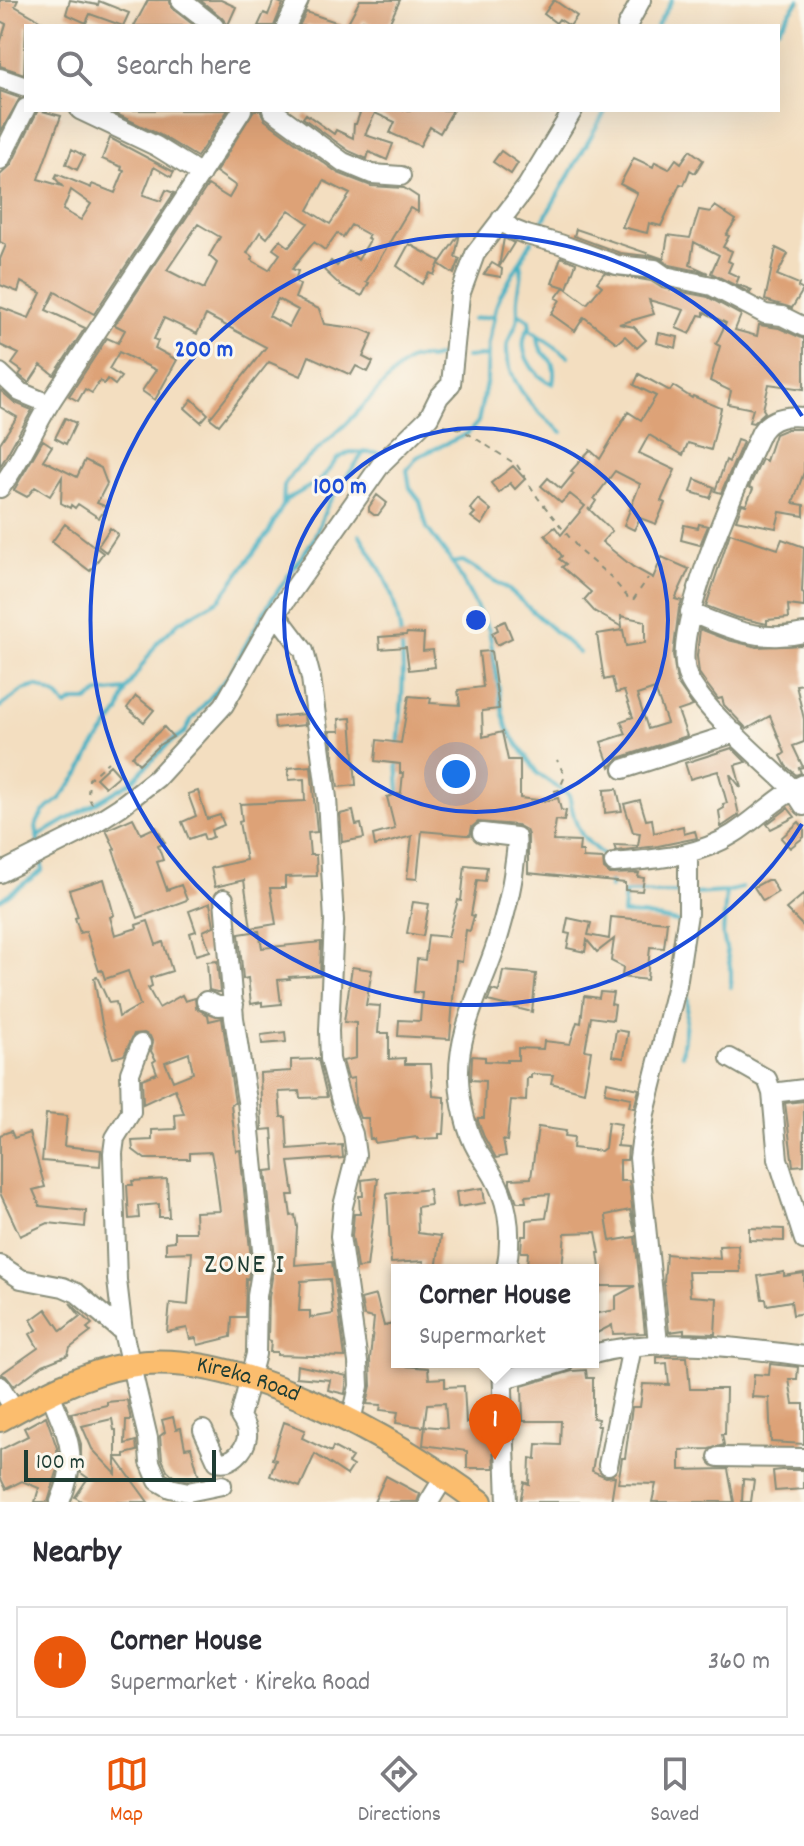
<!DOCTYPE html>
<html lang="en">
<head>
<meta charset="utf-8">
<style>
	:root { --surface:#fff; --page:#f7f7f7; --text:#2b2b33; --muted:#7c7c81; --line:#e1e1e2; --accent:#ea580c }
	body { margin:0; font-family:Dekko,sans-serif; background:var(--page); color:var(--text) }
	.scale { position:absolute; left:24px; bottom:20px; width:192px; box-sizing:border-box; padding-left:8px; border:4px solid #1f3d34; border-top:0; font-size:22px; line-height:28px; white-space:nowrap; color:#1f3d34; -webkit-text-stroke:6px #fbf7ec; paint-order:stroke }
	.you { position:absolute; left:456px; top:774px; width:28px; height:28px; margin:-20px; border:6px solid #fff; border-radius:50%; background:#1a73e8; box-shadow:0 0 0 12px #1a73e833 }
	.badge { display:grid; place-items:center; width:52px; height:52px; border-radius:50%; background:var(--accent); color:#fff; font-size:26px; font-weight:700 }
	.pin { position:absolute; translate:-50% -66px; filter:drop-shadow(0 2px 4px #0008) }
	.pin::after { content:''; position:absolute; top:42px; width:28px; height:24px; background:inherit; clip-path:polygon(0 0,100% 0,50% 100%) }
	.popup { position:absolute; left:391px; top:1264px; width:208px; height:104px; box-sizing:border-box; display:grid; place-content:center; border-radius:0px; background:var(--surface); filter:drop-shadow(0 2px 6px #0005); font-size:26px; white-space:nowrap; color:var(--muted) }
	.popup b { font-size:30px; color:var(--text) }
	.popup::after { content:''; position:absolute; left:50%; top:100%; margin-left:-16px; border:16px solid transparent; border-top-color:var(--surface) }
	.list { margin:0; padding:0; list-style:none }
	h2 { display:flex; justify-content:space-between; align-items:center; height:104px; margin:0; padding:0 32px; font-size:34px }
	h2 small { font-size:26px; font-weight:400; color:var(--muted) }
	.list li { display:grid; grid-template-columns:52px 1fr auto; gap:24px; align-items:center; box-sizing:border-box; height:112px; margin:0 16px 16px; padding:0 16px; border:2px solid var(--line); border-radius:0px }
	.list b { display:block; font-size:30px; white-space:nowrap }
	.list p { margin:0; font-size:26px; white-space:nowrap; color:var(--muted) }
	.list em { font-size:26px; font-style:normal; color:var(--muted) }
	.icon { flex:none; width:44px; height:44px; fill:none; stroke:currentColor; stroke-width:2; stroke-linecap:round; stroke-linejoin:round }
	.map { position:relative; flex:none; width:804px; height:1502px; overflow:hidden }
	.search { position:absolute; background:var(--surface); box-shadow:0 8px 32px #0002; left:24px; right:24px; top:24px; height:88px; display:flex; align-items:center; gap:20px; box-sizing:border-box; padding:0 28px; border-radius:0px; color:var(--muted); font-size:30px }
	.sheet { height:232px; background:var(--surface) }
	nav { display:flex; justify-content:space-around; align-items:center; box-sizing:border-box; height:112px; border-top:2px solid var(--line); background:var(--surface); font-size:22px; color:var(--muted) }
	nav a { display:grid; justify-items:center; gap:4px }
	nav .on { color:var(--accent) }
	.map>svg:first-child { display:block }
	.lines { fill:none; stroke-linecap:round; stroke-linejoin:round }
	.stream { stroke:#44b0c2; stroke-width:4 }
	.building { fill:#dda277; fill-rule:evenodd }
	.minor-casing { stroke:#898e7a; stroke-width:22 }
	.major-casing { stroke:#898e7a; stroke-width:28 }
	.path { stroke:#898e7a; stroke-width:2; stroke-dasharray:6 6; stroke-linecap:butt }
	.minor { stroke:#fff; stroke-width:18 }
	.major { stroke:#fbbd6e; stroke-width:24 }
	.ring { fill:none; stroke:#1d4ed8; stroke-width:4 }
	.labels { text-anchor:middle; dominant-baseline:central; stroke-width:6; stroke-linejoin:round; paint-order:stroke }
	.street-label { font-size:24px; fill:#1f3d34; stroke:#fbf7ec }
	.quarter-label { font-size:28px; letter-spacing:2px; fill:#1f3d34; stroke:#fbf7ec }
	.centre { fill:#1d4ed8; stroke:#fbf7ec; stroke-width:4 }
	.ring-label { font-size:24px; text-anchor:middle; font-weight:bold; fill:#1d4ed8; stroke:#fbf7ec; stroke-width:6; stroke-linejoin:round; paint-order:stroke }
</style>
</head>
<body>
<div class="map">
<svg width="804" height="1502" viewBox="0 0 804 1502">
	<rect width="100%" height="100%" fill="#fbf7ec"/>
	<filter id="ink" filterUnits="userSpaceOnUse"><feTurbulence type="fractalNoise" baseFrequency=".0125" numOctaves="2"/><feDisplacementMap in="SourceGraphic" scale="16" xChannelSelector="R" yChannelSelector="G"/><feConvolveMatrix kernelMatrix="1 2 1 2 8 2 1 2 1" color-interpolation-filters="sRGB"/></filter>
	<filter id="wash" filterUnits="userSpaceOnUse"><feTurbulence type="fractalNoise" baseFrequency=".006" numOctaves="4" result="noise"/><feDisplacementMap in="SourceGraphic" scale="32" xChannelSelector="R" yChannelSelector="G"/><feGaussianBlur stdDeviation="1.8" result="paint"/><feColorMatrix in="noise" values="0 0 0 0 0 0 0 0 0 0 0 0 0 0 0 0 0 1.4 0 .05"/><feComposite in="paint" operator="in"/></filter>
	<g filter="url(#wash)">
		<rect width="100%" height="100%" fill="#f3dec0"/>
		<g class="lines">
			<path class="stream" d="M657,26L672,0
				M778,28L799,0
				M536,233L606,110
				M532,241L500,296L496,307L488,345L487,379L478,422L467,434L417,457L407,470L410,488L420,501L427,528L454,565L489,630L503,714L508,730L538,774L569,795C577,831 578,836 608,859
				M520,261C524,276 519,284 518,298C517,306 519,314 517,322C514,332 506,340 507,352C509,385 537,413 562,432
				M518,313L529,320L530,330L568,356
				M473,319L494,316
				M530,326C514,347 531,375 553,384C559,351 539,363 538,336
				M466,357L487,356
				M283,504L284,486L292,473L345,425L398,369L411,359L423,357L429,359L445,355L446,327L450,320
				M360,535C370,553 382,569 389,588C409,639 403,694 398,747
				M452,563L463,561L509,590L579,653
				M0,707L23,690L37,686L56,695L66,706L74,701H87L99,693L126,690
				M397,759L399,793
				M37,837L131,782L169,743L185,732L192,719L229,675L268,605L313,540L328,504L364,452
				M39,849L36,825L43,812L60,799L81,771L93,748L119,712L126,690L157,643L179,622L220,599L268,533L286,500L321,480L337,459L350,452L378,453
				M610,888L611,867
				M726,892L723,935L731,971V987
				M625,893L623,914L643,915L682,923
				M625,893H684
				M693,894L726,892L742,888
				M0,900L42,871V857
				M685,996L696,915
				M682,1055L688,1004L687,994"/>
		</g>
		<g id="blocks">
			<path class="building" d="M0,0H18L15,6L50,26H26L24,74L0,66V44L6,24L0,21Z
				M70,0L98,5L99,1L129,13L123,26L90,14L86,23L66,14Z
				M148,0H169L173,9L195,26H134Z
				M200,0H221L236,7L228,25L221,17Z
				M274,0L283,4L274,26H258L264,13L268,15Z
				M360,0H400L388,26H375L363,20L360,26H346Z
				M554,0L577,16L570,26L559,19L556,23L544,14Z
				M306,12L342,24L341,26H299Z
				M0,91L20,98L0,133Z
				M38,110L61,116L38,179L62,186L55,178L57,174L91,188L92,184L115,193L124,171L121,170L122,167L102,159L110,138L174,172L171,177L154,167L143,195L161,201L166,190L174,193L94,314L55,292L46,310L85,328L54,375L41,365L29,383L19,375L22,371L12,364L19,354L0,345V307L29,318L41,293L21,282L18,292L0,285V259L6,245L0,242V175L11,165ZM71,190L91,204L81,220L63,210Z
				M108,110H228L197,157L160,135Z
				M254,110H260L265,120L338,173L371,186L404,188L418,197V212L410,208L366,282L369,283L362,296L341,286L324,270L331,261L337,266L349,252L358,260L370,240L367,238L369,235L351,225L343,237L337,233L325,250L314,242L292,269L298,271L295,281L300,285L295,298L319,309L324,324L361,329L373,334L363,357L373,362L368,372L356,366L351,375L309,356L301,376L269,362L219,425L210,418L266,347L206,315L197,334L164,318L154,339L158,341L155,348L177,360L155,400L142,391L156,370L119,352L109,369L121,377L115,385L107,379L104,384L100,381L92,393L85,389L78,401L69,396L107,338L118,343L125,330L115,325L208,185L229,198L236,186L216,172ZM324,181L350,194L330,224L308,210ZM289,210L308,223L289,247L280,240L273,249L280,254L269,270L251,260L253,257L247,253L260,232L267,238ZM198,224L220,237L209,256L217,263L204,289L167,270ZM278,299L298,310L289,327L269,316Z
				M361,110H453L440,133L430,127L420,146L390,133L395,122L375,113L365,135L393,144L387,160L369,152L367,159L349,151L303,118L306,114L334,134L336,130L353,138L354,124H356Z
				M72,149L84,156L77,170L66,164Z
				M690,150L703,160L695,173L690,170L684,185L680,184L661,226L649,223L647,233L622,227L637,193L620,184L634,158L653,167L655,162L669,169L676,159L681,163Z
				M501,151L518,163L511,174L493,162Z
				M715,206L736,220L726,235L729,236L723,247L732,251L728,261L732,263L728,272L739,277L736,284L752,290L750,293L711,273L719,255L694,242L690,265L708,273L670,265L656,257L620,253L574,236L576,229L664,259L668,235L690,238L699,210L710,212Z
				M460,233L455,257L460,259L454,274L439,264Z
				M504,238L514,243L499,267L502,269L501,277L484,274L492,263L499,267Z
				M409,244L440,261L434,275L430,273L422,284L397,266Z
				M776,248L788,254L777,275L799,284L798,287L803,290L792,308L765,300Z
				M561,257L576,263L567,288L552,283Z
				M604,273L651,281L662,288L708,297L741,315L735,330L757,336L759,325L779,328L804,339V389L769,384L763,409L765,412L753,423L749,422L753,409L728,404L731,391L710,381L720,346L716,344L726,323L704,312V316L699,315L690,334L676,328L684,310L649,300L654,314L619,324L634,327L646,340L637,348L625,336L617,343L584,317L575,331L551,314L560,300L556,298L564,287L587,304L602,286L597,282Z
				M659,333L678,337L676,348L657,343Z
				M639,374L670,391L673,386L692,398L693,396L721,408L711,450L688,443L683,455L649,435L639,453L675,470L661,501L665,503L656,524L640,518L634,530L624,525L640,484L615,471L594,499L596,501L590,510L588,508L612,531L602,542L633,567L653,578L662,557L689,569L675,599L682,601L679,608L673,655L677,683L693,706L678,711L687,736L619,758L610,767L601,742L626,734L621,721L633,717L624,691L616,693L612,678L604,680L597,634L623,630L626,646L645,643V621L621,616L622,627L594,611L584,600L591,592L562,567L566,564L559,559L562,556L545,535L555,527L561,535L585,506L570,494L561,503L541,486L548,478L561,489L574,473L571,471L590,450L600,459L628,412L641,420L656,396L634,385ZM655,689L667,723L648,729L637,695Z
				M0,390L15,403L32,410L0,467V443L17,417L0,407Z
				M192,399L208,414L201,422L185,408Z
				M65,418L76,423L66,444L55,438Z
				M787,429H804V472L793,503L804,505V516L780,512L776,528L736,520L742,504L746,505L753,489L749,487L762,459L766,461L775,434Z
				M43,440L52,446L43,460L77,477L85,460L101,468L107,484L97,503L107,507L99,518L78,504L75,508L71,505L70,508L61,503L62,477L50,496L35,487L27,497L14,490Z
				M737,440L743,442L721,493L715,491L726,460L729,462Z
				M513,466L525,479L515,489L510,483L499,493L491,483Z
				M695,479L714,487L710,498L691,492Z
				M377,495L387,503L378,515H374L369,511V507Z
				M478,499L491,510L482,525L471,517L475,513L470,509Z
				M65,524L103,553L90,571L52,542Z
				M699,524L708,526L700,545L681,540L684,525L698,528Z
				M110,528L118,534L106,552L98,546Z
				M730,533L778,549L782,539L804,547L802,592L804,593V607L788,605L789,618L767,620V624L735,617L706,606Z
				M505,621L512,638L497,645L492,633L498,630L496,625Z
				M700,629L728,640L757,647L804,645V684L796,685L804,719V742L793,746L803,767L799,768L801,773L796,775L786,766L781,756L785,753L770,716L747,729L724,705L722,698L718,699L706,683L699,673L697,656Z
				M407,633L424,634L423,651L433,650L435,667L409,670L406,647L380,649L379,637L406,635Z
				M491,651L499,709L482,711L483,737L502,732L508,760H520V798L546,801L558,798L561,810L566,811L564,821L556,820L553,841L580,842L579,851H583V858L603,859L604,869L610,874L639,873L638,877L644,878L642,891L625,890V883L528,873V835L526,830L517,825L478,822L472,827L470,835H466L422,831L417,879L407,878L412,836L375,846L373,835L395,829L387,797L401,793L403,773H400V764L375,761L377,740L401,743L409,696L431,698L430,703L460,705L458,690L483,687L479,652Z
				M136,696L154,710L144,722L127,708Z
				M304,714L305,725L275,728L274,717Z
				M351,718L356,785L338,787L330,731H340L339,719Z
				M164,727L173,737L159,745L139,764L132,756Z
				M732,748L746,762L735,765L741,788L730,774L739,815L721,827L719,811L724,808L723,804L727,803L718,771L690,779L685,763Z
				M110,765L119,775L105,787L96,778Z
				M311,766L317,832L308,833L310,855H316L317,876L285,877V888H270L276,924L251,928L244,880L215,887L211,868L246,860L239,822L242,821L240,804L305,801L304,779L289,780L288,768Z
				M617,789L622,811L605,813L604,790Z
				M198,791L207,819L220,815L224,825L211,830L213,837L205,840L203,834L189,839L182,822L196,816L188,794Z
				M640,800L646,820L652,819L654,833L683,826L684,834L695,831L697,838L658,846L616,851L614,845L638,846L640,833L633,832L624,804Z
				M788,808L795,817L771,829L767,824Z
				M353,811L356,825L361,824L364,838L342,842L340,814Z
				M133,818L141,834L156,827L165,843L158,846L163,860L157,862L167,890L181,885L187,900L138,918L113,850L115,849L106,830Z
				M799,822L804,828V837L790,848L781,838Z
				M465,865L487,867L485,881L477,880L471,915L474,916L470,931L466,930L462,962L456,961L450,1039L398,1036L399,1020L420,1021L422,992H414L417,959L425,960L428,935L448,937L458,900L461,901Z
				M104,879L114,915L110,917L115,935L137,928L136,925L148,921L156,945L163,942L172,971L150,978L152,986L148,988L159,1008L182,995L185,1001L195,998L196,1008L208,1015L209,1021L222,1018L235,1103L231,1104L236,1151L240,1150L251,1260L248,1279L246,1278L245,1317H232L231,1337L198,1345L196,1338L190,1339L187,1328L167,1332L170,1303L188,1305L192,1252L166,1253V1242L175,1241V1232H196L195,1212L220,1211L215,1173L211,1152L190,1153V1159H145L133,1150L132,1141L152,1140V1130L176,1129L175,1115L184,1114L175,1089L143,1104L142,1079L157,1073L153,1062L156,1060L151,1051L153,1043L150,1036L144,1033L134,1034L124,1055L113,1058L102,1024L94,978L97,977L109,1003L116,1002L119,1017L140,1005L128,971L105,979L102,970L99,971L86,931L80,933L75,918L78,917L69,890ZM189,1053L193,1073L173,1081L165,1062Z
				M767,880H771L778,892L763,901L754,887Z
				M804,894V927L786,909Z
				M413,902L429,904L423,936L407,933Z
				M210,903L214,926L203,931L210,951L196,955L190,933L196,931L189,911Z
				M611,917L667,922L664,948L650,947L647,980L622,977L623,967L611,961L614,939L597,952L587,940L585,952L567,948L570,934L565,933L568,918L591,923L588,935L609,939Z
				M259,931L262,948L321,942L320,975L289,977L290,979L278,980L281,1004L262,1006V1002L251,1004L248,978L243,979L239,934Z
				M217,961L220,992H217L209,990L207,962Z
				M352,967L372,970L366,1005L380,1006L378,1033H389V1059L405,1058V1064H431L433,1096L444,1097V1102H446L444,1134H439V1138L417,1139V1137L375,1143L374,1139H370L368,1118H360L355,1105L354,1078L348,1079L343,1061L356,1058V1023L344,1022Z
				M503,971L536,974L532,1012L488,1001L492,990L499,992Z
				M600,992L613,993L611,1004L615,1005L613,1020L591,1017L585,1050L591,1051L584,1092L551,1083L553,1075L531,1074V1078H527L526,1101L511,1100L507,1141L503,1140L506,1156L496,1158L484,1137L478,1121V1118H484L485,1081L471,1080L472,1056L485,1057V1061L507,1062V1060H518V1048L543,1049L544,1041L570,1044L577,1022L581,1023L584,996L599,998Z
				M616,1030L628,1032L624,1058L612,1056Z
				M285,1032L286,1042L262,1044L261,1035Z
				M318,1059L327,1097L300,1098L299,1091L279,1092L281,1117H286L288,1149L342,1145L343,1158L289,1162L294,1195H288L291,1216L295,1215L297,1227L295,1265L332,1262L345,1357L277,1355V1352H270L271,1341L268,1340L269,1297L275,1259L266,1171L275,1170L272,1129L262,1130L260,1073L291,1071V1060ZM330,1279L333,1314L310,1318V1311H299L301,1281Z
				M607,1082L639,1089L634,1108L629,1107L631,1098L605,1093Z
				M804,1101V1165L793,1166L785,1103Z
				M46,1114L67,1116L64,1146L101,1150L100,1166L42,1161Z
				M608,1122L621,1124L617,1146L628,1147L627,1160H620V1181H629L635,1232L630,1210L606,1215V1217L610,1241L635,1237L645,1333L613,1334L612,1325L593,1335V1314L616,1310V1296L635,1286H599L598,1275H601L598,1253H600L596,1232L565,1233L562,1270H544V1267L527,1266L528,1252H521L522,1236H527V1220L546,1218L550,1194L525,1196L526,1202H517L510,1183V1179L531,1178L538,1127L566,1131L565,1136L574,1137L573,1148L601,1151L605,1148Z
				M11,1131L14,1138L29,1133L45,1187L33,1190L40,1206L86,1211L85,1227L48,1223L20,1236L0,1193V1135Z
				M378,1178L367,1267L357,1268L352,1236L354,1214H360L359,1196H363L362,1180Z
				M167,1179L169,1217H159V1204L138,1206L139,1218L129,1219L127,1185H133L132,1181Z
				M483,1188L485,1203L458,1207L456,1192Z
				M429,1189L431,1205L417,1207L418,1233L441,1236L436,1270H423L424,1261L391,1263L387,1194Z
				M749,1228L784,1229V1241L749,1240Z
				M738,1245L740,1272H688L690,1296L717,1298L715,1334L684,1333V1330L669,1332L664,1283L666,1254L720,1259L719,1246Z
				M784,1272V1276L804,1273V1313L793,1315L791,1301L767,1305L766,1299H762L758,1276Z
				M376,1295L384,1326L393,1324L397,1337L394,1365L428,1368L429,1379L445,1378V1387L464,1386L466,1423L492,1421L494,1468H467V1451L423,1445L425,1426L447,1428L445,1403L427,1404L424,1427L396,1423L398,1412L380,1410L381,1405L367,1404L371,1386L370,1359L374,1318L364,1316L361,1299Z
				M70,1303L92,1324L87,1328L91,1332L70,1348L68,1355L43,1365L14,1386L6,1376L1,1374L38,1348L30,1334L37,1330L31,1320L46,1309L61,1331L80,1316Z
				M657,1357H687L690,1389H726L725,1434H722L724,1445L709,1449L680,1450V1470L728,1469L734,1502H652L656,1484L618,1483L622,1458H625L632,1407H640L643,1384L669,1385L667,1363L657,1364Z
				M770,1364L798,1367L797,1379H789L793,1404H804V1444L771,1442L769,1398L752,1397L754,1374L769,1375Z
				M297,1365L347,1376L345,1394L328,1390L330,1380L296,1377Z
				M586,1370L587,1378H593V1418L598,1419L597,1426H600L592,1471L606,1477L615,1476L611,1502H520L524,1482L529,1484L530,1458L536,1459L537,1444L560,1445L561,1421H523L522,1386L572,1371Z
				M127,1400L131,1420H126L125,1444L136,1441L137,1451L125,1454V1457H116V1430H114L112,1419L82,1426L92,1449L116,1474V1458L148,1502H83L75,1497L88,1478L81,1473V1444L71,1413L107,1405V1402Z
				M46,1416L57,1448L58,1469L48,1502H35L39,1488L22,1481L6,1489L0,1477V1450L28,1436L24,1428Z
				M173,1417L176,1429L181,1428L185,1448L191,1447L199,1477L188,1480L174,1477L167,1470L162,1459L160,1436L165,1432L162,1420Z
				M284,1422L305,1430L302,1438L331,1452L333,1447L352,1457L348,1463L353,1466L347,1475L315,1454L300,1487L270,1476L276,1460L272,1459Z
				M781,1470H804V1489L775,1491L773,1471Z
				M386,1476L420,1494L417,1502H374Z
				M743,1479L754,1480L751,1502H742Z"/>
		</g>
	</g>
	<g filter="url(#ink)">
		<use href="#blocks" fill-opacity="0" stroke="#898e7a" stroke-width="2"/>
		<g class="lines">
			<defs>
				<path id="minor" d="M181,0L214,26
					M286,26L299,0
					M627,26L641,0
					M0,78L26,87
					M80,110L156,146L201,174
					M272,110L343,162L372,174L401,176
					M0,160L26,108
					M501,219L512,229L527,235L560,244L617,265L655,269L665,276L712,286L765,314L782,316L804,327
					M0,373L20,392L49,404
					M804,417C787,415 771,417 761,432C740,477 668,634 688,677C703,710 765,762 793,789L804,806
					M0,488C22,460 34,427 53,398C116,302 180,207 242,110
					M690,612C728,629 762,643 804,633
					M276,614L304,651L311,678L327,798L334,921L329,1031L330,1059L342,1105L353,1134L356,1155L343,1206L340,1236L358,1362L359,1386L351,1421
					M623,769L735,733
					M482,833L516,837C518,848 515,857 514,868C511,894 504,919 496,945C482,988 457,1032 459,1079C460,1101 466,1131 477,1150C486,1164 495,1176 501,1192C511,1218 511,1244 506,1270
					M614,863C655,859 697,857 733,834C757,819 778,796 804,784
					M0,873L76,835L120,807L157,778L224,705L276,614L382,463L429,417L439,397L451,384L460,295L475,254L527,186L573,110
					M206,1001L218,1006L234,1005
					M730,1058L767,1079L772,1093L778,1159L804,1240
					M772,1093L804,1089
					M0,1265L21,1279L63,1287L77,1293L123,1332L148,1438L150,1462L158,1481L170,1488L188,1492L222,1485
					M123,1332L117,1280L113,1153L115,1138L131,1112L130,1073L141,1044
					M658,1343L639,1158L645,1113L677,985L684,939L688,914V854
					M593,1354C661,1336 735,1347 804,1356
					M502,1362L507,1502
					M504,1379L564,1362
					M0,1386L15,1410
					M50,1393C68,1439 80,1453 60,1502
					M203,1430L217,1461C231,1465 245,1451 247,1437C248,1430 244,1423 240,1417L256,1354L257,1296L263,1260L247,1101L234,1018L224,899
					M718,1457L804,1458
					M608,1465L632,1347
					M429,1502L445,1476"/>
				<g id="major">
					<path id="s1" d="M0,1419C41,1396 83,1373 129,1365C235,1346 398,1440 480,1502"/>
				</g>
			</defs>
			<use href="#minor" class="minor-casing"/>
			<use href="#major" class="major-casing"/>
			<path class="path" d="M444,425L461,429L517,465L538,498L582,553L611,577L629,599L633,600L648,578
				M554,791L559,790L565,776L557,760
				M92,804L88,796L89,779L108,762"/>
			<use href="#minor" class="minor"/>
			<use href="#major" class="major"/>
		</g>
	</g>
	<g class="ring">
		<circle cx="476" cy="620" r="192"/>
		<path d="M802 824A385 385 0 1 1 802 416"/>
	</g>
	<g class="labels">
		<g class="street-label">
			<text stroke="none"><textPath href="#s1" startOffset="262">Kireka Road</textPath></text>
		</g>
		<g class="quarter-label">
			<text x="245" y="1267">ZONE I</text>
		</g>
	</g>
	<circle cx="476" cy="620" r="12" class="centre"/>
	<g class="ring-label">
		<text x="204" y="356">200 m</text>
		<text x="340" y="493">100 m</text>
	</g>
</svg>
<div class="scale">100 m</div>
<div class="you"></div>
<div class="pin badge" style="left:495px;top:1460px">1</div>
<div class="popup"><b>Corner House</b>Supermarket</div>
<div class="search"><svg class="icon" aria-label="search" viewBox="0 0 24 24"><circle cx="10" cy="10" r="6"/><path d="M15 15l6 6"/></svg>Search here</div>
</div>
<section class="sheet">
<h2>Nearby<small></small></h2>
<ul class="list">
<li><span class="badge">1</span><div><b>Corner House</b><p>Supermarket · Kireka Road</p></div><em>360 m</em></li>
</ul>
</section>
<nav>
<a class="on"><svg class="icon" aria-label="map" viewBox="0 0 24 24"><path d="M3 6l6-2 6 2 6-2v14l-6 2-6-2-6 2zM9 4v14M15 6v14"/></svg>Map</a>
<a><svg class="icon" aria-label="directions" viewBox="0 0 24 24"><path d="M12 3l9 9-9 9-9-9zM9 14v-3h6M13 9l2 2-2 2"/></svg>Directions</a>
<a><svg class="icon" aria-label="saved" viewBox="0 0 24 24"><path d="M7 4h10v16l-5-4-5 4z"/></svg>Saved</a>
</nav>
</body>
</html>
